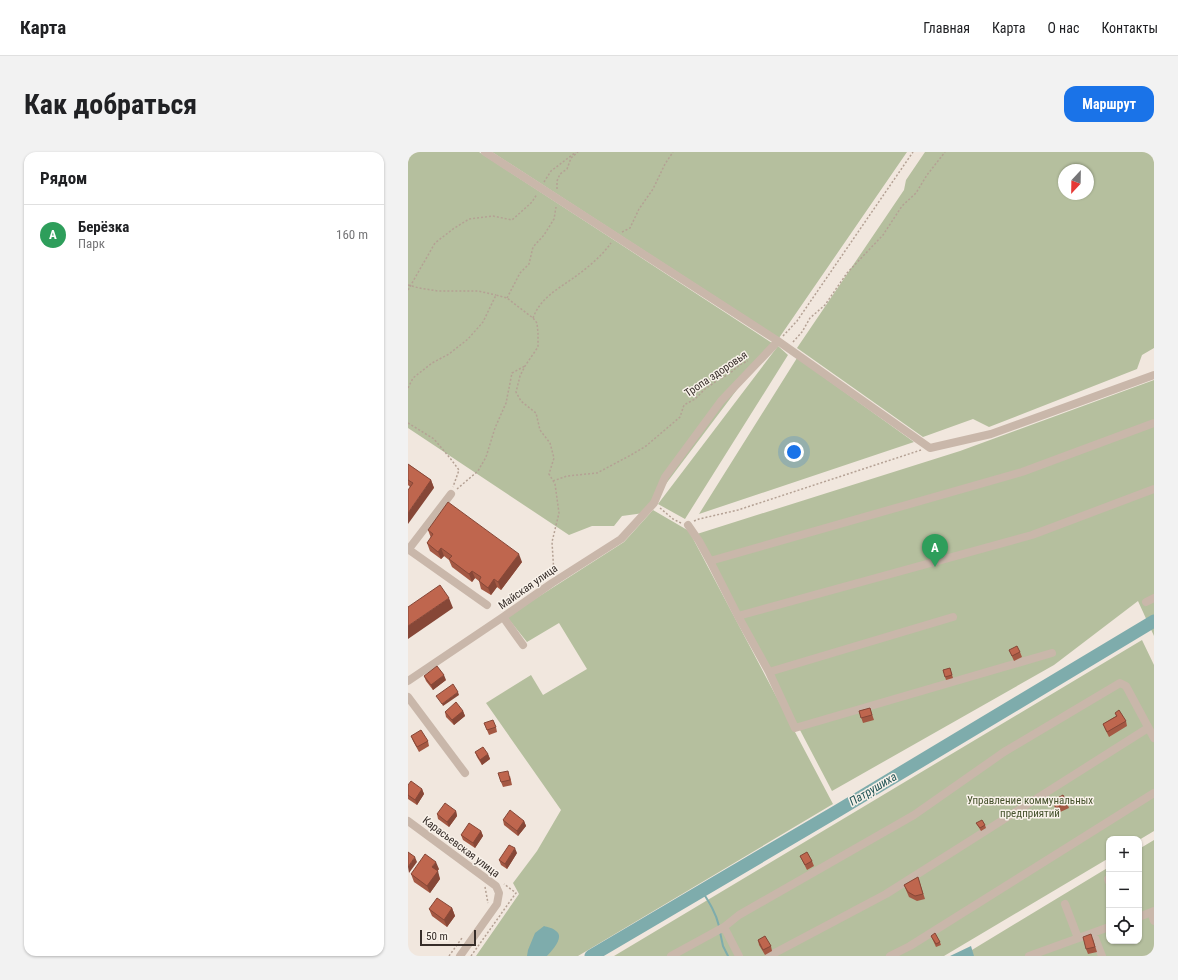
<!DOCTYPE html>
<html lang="ru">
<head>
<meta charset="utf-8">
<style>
	:root { --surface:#fff; --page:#f2f2f2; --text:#202124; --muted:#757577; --line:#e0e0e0; --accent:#1a73e8 }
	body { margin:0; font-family:"Roboto Condensed",sans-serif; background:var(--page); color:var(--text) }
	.controls { position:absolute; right:12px; bottom:12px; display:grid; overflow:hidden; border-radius:8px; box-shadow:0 1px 3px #0004 }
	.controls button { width:36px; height:36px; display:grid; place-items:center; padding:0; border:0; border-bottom:1px solid var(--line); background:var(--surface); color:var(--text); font:20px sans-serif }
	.compass { position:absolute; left:650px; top:12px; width:36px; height:36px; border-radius:50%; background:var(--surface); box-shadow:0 1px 3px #0004; rotate:202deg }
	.scale { position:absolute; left:12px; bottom:10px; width:56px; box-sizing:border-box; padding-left:4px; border:2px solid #362d29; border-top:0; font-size:11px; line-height:14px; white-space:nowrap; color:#362d29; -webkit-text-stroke:3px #f9f2ea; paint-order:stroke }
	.you { position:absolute; left:386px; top:300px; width:14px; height:14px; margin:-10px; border:3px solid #fff; border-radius:50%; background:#1a73e8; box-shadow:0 0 0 6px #1a73e833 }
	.badge { display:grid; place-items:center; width:26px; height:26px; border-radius:50%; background:var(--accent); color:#fff; font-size:13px; font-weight:700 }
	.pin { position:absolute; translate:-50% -33px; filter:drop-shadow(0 1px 2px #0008) }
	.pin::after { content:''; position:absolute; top:21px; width:14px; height:12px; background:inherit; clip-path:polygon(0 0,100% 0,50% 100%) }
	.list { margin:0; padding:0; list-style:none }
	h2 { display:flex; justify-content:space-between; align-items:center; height:52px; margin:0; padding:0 16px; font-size:17px }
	h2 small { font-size:13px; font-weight:400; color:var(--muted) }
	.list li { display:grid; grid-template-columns:26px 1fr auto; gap:12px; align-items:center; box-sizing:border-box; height:60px; padding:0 16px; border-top:1px solid var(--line) }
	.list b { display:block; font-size:15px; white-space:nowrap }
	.list p { margin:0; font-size:13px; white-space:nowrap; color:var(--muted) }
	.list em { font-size:13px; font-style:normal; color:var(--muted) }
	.icon { flex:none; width:22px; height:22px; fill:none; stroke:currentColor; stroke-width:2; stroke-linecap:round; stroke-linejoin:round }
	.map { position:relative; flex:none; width:746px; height:804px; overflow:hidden; border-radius:12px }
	header { display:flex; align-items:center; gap:24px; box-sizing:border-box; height:56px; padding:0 20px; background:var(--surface); border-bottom:1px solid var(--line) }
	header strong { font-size:19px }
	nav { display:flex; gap:22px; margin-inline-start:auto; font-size:14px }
	.intro { display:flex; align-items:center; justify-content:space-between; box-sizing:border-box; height:96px; padding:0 24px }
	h1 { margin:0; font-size:28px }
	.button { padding:10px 18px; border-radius:12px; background:var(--accent); color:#fff; font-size:14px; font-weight:700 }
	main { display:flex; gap:24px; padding:0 24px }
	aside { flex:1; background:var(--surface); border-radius:12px; box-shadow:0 1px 3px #0004 }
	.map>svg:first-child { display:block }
	.green { fill:#b5bf9e; fill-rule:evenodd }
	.water { fill:#7eacac }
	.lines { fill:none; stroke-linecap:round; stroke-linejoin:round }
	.stream { stroke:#7eacac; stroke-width:2 }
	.river { stroke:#7eacac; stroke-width:13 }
	.path { stroke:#b4a194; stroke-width:1.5; stroke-dasharray:2 2; stroke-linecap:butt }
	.minor { stroke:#c9b7aa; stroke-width:8 }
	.wall { fill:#a45843 }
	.shaded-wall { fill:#864737 }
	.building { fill:#bf664e; stroke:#864737 }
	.labels { text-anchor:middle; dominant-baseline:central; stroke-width:3; stroke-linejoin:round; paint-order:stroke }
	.street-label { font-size:11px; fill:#362d29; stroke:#f9f2ea }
	.park-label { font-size:11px; fill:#47532e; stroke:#f9f2ea }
	.water-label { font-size:12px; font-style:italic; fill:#215456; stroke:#f9f2ea }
</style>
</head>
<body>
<header>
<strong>Карта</strong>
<nav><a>Главная</a><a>Карта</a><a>О нас</a><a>Контакты</a></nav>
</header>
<div class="intro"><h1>Как добраться</h1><a class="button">Маршрут</a></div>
<main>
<aside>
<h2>Рядом<small></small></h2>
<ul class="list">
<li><span class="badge" style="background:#2e9e5b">A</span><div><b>Берёзка</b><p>Парк</p></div><em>160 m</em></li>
</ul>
</aside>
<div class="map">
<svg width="746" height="804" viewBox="0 0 746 804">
	<rect width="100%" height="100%" fill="#f1e7de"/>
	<path class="green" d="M0,0H71L364,191L236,361L214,364L206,374H184L161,383L0,276Z
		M84,0H499L371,186Z
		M517,0H746V196L734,203L729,217L581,275L565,267L515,285L389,196L496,38L498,28ZM656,18H680V42H656Z
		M370,194L380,203L277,367L250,352Z
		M389,206L506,290L291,362Z
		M746,228V484L730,449L646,513L424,639L289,382L552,299Z
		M245,358L281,379L425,652L170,804H68L111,742L105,731L129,699L153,658L78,551L123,523L135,543L179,517L151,471L119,490L99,465L216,390Z
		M734,488L746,513V679L731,688V687H701V706L536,804H206Z
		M746,688V804H554L701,715V789H731V697Z"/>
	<path class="water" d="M136,774C139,775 145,776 148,779C157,785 144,799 139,804H119L120,798L127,781Z
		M563,794L566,804H542Z"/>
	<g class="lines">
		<path class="stream" d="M294,739C301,750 308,761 311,774
			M312,780L315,794L320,804"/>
		<path class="river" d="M183,804L431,658L746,469"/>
		<path class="path" d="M136,30L143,19L168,0
			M149,37V29L152,22L159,17L163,6L170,0
			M214,80L222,76L231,57L245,37L257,12L265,0
			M0,133L11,136L30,139H70L88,143
			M0,138L27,91L45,77L61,67L85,64L104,68L124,50L129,42
			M99,146L112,121L121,112L125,95L136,83L146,67L148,55
			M125,166C132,147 148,138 164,127C178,117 193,105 203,91
			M375,184L389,169L505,0
			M385,190L394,180L402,166L417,153L439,121L475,83L494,54L508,41L519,23L537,0
			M0,236L5,226L24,211L41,202L60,187L75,170L88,143L99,146L108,153L125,166L129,171L130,181V195L117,214L112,224L108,240L113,249L128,261L132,278L142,291L146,306L141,322L147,332L151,361L144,390L146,422
			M0,271L26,287L42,306L51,318L45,335
			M145,329L159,324L189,321L223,303L238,294L272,265L276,253L287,247L297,237L310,228L321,222L333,212L340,209
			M49,337L70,319L78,305L87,276L98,251L104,221L117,214
			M252,356L265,367L273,371
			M286,369L291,367L330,358L513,298
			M77,735L80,751
			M41,804L54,786
			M63,804L108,741L96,732"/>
		<path class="minor" d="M77,0L370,189L522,296L583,282L746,223
			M280,373L291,389L302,409L330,464L361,520L387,576L644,501
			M0,397L79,453
			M0,398L43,342
			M302,409L614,320L746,271
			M738,450L746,446
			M330,464L624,383L746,337
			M95,465L115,493
			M361,520L545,465
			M0,529L95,465L144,431L213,387L246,351L257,325L313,249L370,189
			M0,545L57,621
			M0,669L88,734L91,741L89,752L52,804
			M700,727L701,730
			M657,752L670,786
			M743,760L746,769
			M731,765L746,759
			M316,775L331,804
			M685,781L694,804
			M263,804L316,775L331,763L506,663L596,600L712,531L718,534L746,586
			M361,804L478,742L740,576
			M482,804L502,794L746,641
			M621,804L701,775"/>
	</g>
	<path class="wall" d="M0,312L23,328L26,336L2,335L0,333Z
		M20,378L114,410L93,438L89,435L83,443L73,437L71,429L67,426L64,430L44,415L41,408L36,404L33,407L22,399L19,391L23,386Z
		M601,498L612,500L614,505L606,509Z
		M542,516L545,526L538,528L535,518Z
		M16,524L38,528L25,538L18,529Z
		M462,556L466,568L455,571L451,559Z
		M55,559L57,564L46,573L38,565L37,560Z
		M707,561L718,569L719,574L701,585L697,577L695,572L708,564Z
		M76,571L88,575L89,580L81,583Z
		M3,584L20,589L21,594L11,600L5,589Z
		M67,600L80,602L82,607L74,613L69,605Z
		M102,624L104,633L95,635L93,630Z
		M0,633L14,637L16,642L9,653L0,647Z
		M644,649L659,651L661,656L650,661Z
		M48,659L49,664L41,675L30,667L29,662Z
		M95,668L116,669L118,674L110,684L96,673Z
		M568,671L577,673L578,676L573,679Z
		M73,679L75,684L67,696L55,688L53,683Z
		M109,701L99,717L93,713L91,708Z
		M392,704L404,709L406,714L399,718Z
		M31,717L29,719L32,727L22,741L6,730L3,722Z
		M510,725L517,747L509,749L501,745L498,738L496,733Z
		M44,756L47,764L39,775L24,764L21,757Z
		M523,784L532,790L533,793L528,795Z
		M685,787L689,800L680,802L678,797Z
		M350,788L363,794L364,799L357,803L351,793Z"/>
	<path class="shaded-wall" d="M23,328L26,336L0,372V361Z
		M33,396L36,404L33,407L30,400Z
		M111,402L114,410L93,438L90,430Z
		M64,419L67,426L64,430L61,422Z
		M86,427L89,435L83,443L80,436Z
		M41,446L45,456L0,487V474Z
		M36,523L38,528L25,538L23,533Z
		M50,540L51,543L35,554L34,552Z
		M55,559L57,564L46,573L44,568Z
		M80,602L82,607L74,613L72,608Z
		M14,637L16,642L9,653L7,648Z
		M48,659L49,664L41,675L39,670Z
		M116,669L118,674L110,684L109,679Z
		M73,679L75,684L67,696L65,691Z
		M107,696L109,701L99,717L97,712Z
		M7,705L9,710L1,721L0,715Z
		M28,710L31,717L27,723L24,715Z
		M30,719L32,727L22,741L19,734Z
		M44,756L47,764L39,775L36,768Z"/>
	<path class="building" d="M0,312L23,328L0,361V338L5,331L0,328Z
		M40,350L111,402L90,430L86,427L80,436L71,429L73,425L64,419L61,422L41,407L44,404L33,396L30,400L19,391L25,382L20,378Z
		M32,433L41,446L0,474V455Z
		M609,494L612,500L604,504L601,498Z
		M29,514L36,523L23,533L16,524Z
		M542,516L544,523L537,525L535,518Z
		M45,532L50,540L34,552L28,544Z
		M48,550L55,559L44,568L37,560Z
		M462,556L464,563L453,566L451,559Z
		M711,558L718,569L699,580L695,572L709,564L707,561Z
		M85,568L88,575L79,578L76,571Z
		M13,578L20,589L9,595L3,584Z
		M75,595L80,602L72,608L67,600Z
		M100,619L102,628L93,630L90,621Z
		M3,629L14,637L7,648L0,643V633Z
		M655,643L659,651L648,656L644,649Z
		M37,651L48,659L39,670L29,662Z
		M102,658L116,669L109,679L95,668Z
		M574,668L577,673L572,676L568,671Z
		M61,671L73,679L65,691L53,683Z
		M101,693L107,696L97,712L91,708Z
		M0,700L7,705L0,715Z
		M399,700L404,709L397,713L392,704Z
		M17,702L28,710L24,715L30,719L19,734L3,722Z
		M510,725L515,742L507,744L500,740L496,733Z
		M29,746L44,756L36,768L21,757Z
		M527,781L532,790L528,792L523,784Z
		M683,782L687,795L678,797L675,785Z
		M357,784L363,794L355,798L350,788Z"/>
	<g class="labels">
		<g class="street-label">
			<text transform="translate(308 222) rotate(-34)">Тропа здоровья</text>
			<text transform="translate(120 435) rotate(-35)">Майская улица</text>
			<text transform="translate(53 695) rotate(37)">Карасьевская улица</text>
		</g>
		<g class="park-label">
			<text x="622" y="648">Управление коммунальных<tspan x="622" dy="13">предприятий</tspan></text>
		</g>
		<g class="water-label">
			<text transform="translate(465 637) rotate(-31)">Патрушиха</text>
		</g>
	</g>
</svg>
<div class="controls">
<button>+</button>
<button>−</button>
<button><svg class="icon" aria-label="locate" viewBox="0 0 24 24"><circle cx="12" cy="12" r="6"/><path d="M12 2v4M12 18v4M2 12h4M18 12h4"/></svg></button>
</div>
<svg class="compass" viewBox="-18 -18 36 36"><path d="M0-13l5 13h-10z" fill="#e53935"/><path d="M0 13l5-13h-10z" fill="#757577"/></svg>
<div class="scale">50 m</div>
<div class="you"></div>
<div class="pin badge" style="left:527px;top:415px;background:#2e9e5b">A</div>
</div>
</main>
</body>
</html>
